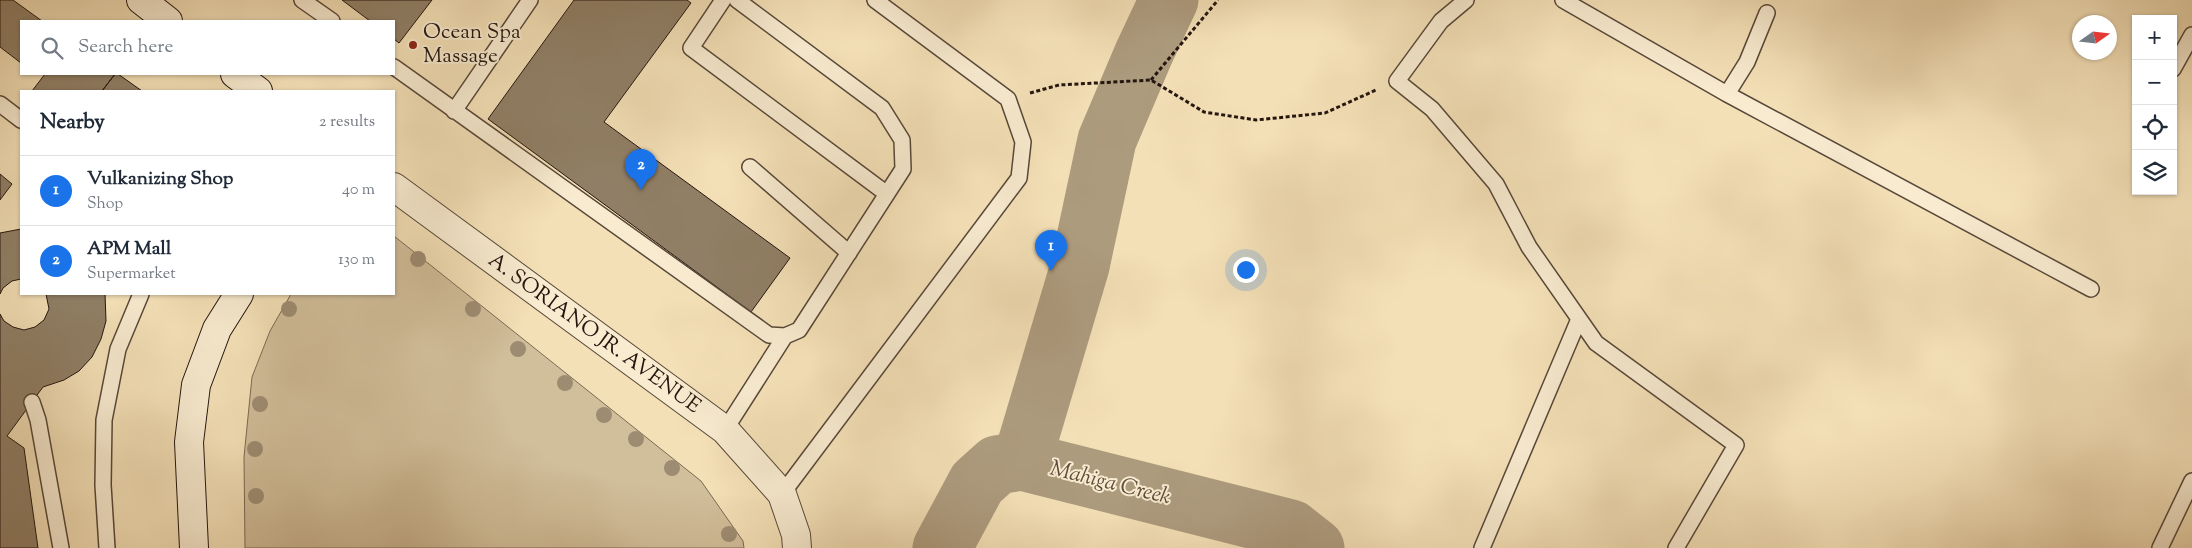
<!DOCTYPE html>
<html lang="en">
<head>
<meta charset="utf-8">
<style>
	:root { --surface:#fff; --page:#f2f2f3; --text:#1f2937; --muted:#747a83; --line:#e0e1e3; --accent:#1a73e8 }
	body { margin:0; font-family:"Sorts Mill Goudy",serif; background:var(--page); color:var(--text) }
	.controls { position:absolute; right:15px; top:15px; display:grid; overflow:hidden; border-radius:0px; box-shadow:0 1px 4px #0004 }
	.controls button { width:45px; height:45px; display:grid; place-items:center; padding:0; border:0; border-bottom:1px solid var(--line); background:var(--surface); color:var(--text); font:25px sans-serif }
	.compass { position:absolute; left:2072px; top:15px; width:45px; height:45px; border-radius:50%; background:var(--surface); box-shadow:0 1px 4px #0004; rotate:76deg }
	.you { position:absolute; left:1245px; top:269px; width:18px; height:18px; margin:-12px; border:4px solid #fff; border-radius:50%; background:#1a73e8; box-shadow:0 0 0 8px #1a73e833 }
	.badge { display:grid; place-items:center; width:32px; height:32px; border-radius:50%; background:var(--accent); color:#fff; font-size:16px; font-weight:700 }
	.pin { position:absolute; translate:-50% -41px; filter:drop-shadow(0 1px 2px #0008) }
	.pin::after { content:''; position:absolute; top:26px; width:18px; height:15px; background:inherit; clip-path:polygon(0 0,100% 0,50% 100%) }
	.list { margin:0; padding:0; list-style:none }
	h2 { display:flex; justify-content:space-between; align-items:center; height:65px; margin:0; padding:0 20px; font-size:21px }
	h2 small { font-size:16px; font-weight:400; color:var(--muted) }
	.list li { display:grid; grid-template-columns:32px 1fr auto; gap:15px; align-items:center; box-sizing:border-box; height:70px; padding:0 20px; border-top:1px solid var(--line) }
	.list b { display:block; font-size:19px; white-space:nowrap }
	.list p { margin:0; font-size:16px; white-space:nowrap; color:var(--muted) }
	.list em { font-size:16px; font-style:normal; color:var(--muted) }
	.icon { flex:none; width:28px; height:28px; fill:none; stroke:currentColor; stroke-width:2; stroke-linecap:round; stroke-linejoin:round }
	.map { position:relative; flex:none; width:2192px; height:548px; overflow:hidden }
	.search { position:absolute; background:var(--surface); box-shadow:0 1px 4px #0004; left:20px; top:20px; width:375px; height:55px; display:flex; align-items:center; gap:12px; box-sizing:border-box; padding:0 18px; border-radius:0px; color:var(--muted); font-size:19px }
	.panel { position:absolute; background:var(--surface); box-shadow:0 1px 4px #0004; left:20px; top:90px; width:375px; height:205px; border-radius:0px }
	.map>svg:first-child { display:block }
	.green { fill:#d1be9a; stroke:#7a6a54 }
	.water { fill:#ad9b7e; stroke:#766652 }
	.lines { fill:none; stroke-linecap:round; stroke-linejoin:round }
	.shore { stroke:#685846; stroke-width:1 }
	.river { stroke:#ad9b7e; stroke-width:59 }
	.building { fill:#907f66; stroke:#24160f }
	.service-casing { stroke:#584839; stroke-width:18 }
	.minor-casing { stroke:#584839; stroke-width:30 }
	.secondary-casing { stroke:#24160f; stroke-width:30 }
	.path { stroke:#24160f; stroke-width:3; stroke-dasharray:4 2.5; stroke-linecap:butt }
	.service { stroke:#f8ebd0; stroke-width:15 }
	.minor { stroke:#f8ebd0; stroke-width:28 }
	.secondary { stroke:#f8ebd0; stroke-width:28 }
	.tree { fill:#9e8c72 }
	.poi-dot { fill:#8f2418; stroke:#f8ebd0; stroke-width:2 }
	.labels { text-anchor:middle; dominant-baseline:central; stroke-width:4; stroke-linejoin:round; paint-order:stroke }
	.poi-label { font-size:21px; fill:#24160f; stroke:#f8ebd0; text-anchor:start }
	.street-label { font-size:21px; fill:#24160f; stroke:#f8ebd0 }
	.water-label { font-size:22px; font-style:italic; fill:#5b4b3b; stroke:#f8ebd0 }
</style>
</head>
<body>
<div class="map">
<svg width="2192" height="548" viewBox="0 0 2192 548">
	<rect width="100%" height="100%" fill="#f4e0b7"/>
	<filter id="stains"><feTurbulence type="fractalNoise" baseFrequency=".004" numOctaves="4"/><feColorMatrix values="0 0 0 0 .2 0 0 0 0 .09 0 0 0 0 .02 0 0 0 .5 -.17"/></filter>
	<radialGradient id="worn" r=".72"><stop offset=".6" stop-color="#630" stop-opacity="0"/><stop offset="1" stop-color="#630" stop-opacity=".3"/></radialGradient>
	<path class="green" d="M394,236L701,481L743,541L744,548H245L244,457L252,377L270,331L291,294H394Z"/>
	<path class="water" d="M977,483L965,548H921L923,535Z"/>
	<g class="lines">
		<path class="shore" d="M926,548L928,537L965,502L968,505L960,548
			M933,548L934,540L956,520L958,523L954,548"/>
		<path class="river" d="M1022,461L1080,266L1107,140L1144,53L1169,0
			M942,548L977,483L997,465L1022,461L1291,529L1315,548"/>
	</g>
	<path class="building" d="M0,0H13L42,21H21V63L0,47Z
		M342,0H432L399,43L394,39V21H370Z
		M574,0H687L691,3L604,122L790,258L751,312L488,119Z
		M45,74H115L102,91H32Z
		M115,74H118L142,91H102Z
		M0,174L12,184L0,200Z
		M21,229V279L12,281L3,288L0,294V233Z
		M46,294H105L106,321L101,339L92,357L79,371L64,380L43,387L7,436L24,448L38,548H0V314L4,321L13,327L24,330L35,327L44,320L49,309Z"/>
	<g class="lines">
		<defs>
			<path id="service" d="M302,0L332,21
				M723,0L691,48L887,194
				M1466,0L1441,21L1397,81L1432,109L1496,184L1529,247L1596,343L1736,445L1676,548
				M1563,0L1727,94L2091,289
				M394,67L769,335L785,336L799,330L903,169L902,140L882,108L737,0
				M2173,69L2192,35
				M1727,94L1747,62L1767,13
				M0,104L21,120
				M454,111L530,0
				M750,167L849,253
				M32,402L38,420L61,548
				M725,430L785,336
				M782,494L1019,178L1023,142L1008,99L875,0
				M107,548L103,485L104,420L118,349L141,294
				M1482,548L1579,319
				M2160,548L2192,481"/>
			<path id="minor" d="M394,187L725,430L782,494L796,535L797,548"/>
			<path id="secondary" d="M141,0L168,21
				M235,74L258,91
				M194,548L189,442L196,385L217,329L239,294"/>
		</defs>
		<use href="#service" class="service-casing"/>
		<use href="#minor" class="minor-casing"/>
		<use href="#secondary" class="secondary-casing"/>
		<path class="path" d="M1151,80L1218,0
			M1030,93L1059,85L1151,80L1204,112L1256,120L1325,113L1376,90"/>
		<use href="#service" class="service"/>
		<use href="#minor" class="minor"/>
		<use href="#secondary" class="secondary"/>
	</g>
	<g class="tree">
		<circle cx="418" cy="259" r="8"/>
		<circle cx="289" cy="309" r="8"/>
		<circle cx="473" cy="309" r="8"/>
		<circle cx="518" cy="349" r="8"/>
		<circle cx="565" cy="383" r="8"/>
		<circle cx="260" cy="404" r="8"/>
		<circle cx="604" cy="415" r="8"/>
		<circle cx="636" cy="439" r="8"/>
		<circle cx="255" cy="449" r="8"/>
		<circle cx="672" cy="468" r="8"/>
		<circle cx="256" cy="496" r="8"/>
		<circle cx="729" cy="534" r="8"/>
	</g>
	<circle class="poi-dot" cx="413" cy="45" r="5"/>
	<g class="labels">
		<g class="poi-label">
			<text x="423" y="33">Ocean Spa<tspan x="423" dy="24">Massage</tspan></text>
		</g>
		<g class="street-label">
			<text transform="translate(594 334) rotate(36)">A. SORIANO JR. AVENUE</text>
		</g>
		<g class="water-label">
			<text transform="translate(1110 484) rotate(14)">Mahiga Creek</text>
		</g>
	</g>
	<rect width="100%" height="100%" filter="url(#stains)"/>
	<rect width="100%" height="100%" fill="url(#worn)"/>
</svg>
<div class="controls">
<button>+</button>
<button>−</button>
<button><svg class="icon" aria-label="locate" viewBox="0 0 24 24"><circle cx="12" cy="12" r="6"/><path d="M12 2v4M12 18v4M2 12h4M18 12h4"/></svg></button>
<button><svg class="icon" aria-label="layers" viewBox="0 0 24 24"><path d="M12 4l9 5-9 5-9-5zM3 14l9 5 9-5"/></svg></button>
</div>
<svg class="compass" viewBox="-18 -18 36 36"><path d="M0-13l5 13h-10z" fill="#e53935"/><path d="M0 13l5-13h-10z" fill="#747a83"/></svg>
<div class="you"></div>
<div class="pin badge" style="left:1051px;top:271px">1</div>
<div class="pin badge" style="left:641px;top:190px">2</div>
<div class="search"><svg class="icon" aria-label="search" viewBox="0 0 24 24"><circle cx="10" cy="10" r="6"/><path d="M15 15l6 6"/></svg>Search here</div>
<section class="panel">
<h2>Nearby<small>2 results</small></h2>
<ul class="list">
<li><span class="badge">1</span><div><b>Vulkanizing Shop</b><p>Shop</p></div><em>40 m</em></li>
<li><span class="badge">2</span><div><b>APM Mall</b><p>Supermarket</p></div><em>130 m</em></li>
</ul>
</section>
</div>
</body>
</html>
